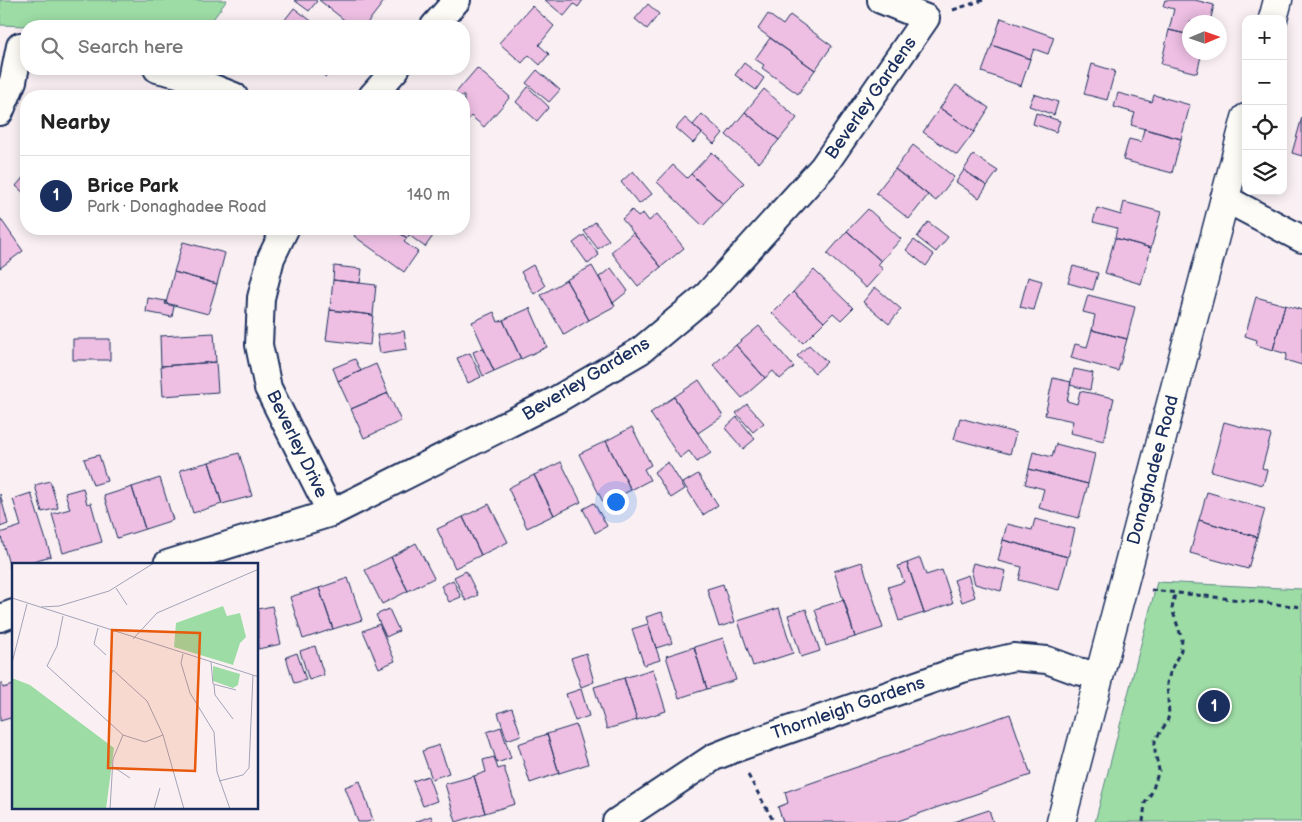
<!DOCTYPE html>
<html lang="en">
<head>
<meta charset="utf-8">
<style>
	:root { --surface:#fff; --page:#f2f2f2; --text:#222; --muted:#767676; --line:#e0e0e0; --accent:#1b2f5e }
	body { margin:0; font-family:"Balsamiq Sans",sans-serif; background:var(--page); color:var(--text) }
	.controls { position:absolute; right:15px; top:15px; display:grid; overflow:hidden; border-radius:10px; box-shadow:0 2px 12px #0003 }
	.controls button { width:45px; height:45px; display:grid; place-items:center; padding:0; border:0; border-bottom:1px solid var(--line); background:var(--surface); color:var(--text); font:25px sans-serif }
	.compass { position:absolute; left:1182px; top:15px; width:45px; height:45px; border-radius:50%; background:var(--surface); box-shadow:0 2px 12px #0003; rotate:88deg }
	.you { position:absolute; left:615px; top:501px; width:18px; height:18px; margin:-12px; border:4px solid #fff; border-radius:50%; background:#1a73e8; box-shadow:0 0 0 8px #1a73e833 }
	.badge { display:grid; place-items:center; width:32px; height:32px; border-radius:50%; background:var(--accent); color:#fff; font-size:16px; font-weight:700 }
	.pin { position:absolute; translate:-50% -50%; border:2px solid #fff; box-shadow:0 1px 5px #0006 }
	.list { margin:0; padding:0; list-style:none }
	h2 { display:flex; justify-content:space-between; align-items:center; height:65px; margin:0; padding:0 20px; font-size:21px }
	h2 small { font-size:16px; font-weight:400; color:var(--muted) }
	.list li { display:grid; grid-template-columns:32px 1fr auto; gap:15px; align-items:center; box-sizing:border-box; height:80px; padding:0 20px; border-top:1px solid var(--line) }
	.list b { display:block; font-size:19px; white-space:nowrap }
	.list p { margin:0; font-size:16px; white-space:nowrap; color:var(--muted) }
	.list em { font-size:16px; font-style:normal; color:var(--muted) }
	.icon { flex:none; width:28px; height:28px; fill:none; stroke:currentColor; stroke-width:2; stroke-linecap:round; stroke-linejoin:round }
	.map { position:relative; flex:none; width:1302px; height:822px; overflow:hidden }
	.search { position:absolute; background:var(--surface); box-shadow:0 2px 12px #0003; left:20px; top:20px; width:450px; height:55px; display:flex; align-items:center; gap:12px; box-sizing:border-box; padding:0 18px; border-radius:20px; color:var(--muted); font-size:19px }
	.panel { position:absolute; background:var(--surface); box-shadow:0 2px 12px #0003; left:20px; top:90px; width:450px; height:145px; border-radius:20px }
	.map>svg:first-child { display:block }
	.green { fill:#9ddca5; stroke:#5c8682 }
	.building { fill:#eebfe3; stroke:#1b2f5e }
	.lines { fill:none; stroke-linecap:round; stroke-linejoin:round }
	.minor-casing { stroke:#1b2f5e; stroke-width:30 }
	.secondary-casing { stroke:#1b2f5e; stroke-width:31 }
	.path { stroke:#1b2f5e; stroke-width:3; stroke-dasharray:5 4; stroke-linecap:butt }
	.minor { stroke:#fdfcf7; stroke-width:26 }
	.secondary { stroke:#fdfcf7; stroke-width:28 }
	.labels { text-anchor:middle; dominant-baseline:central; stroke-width:4; stroke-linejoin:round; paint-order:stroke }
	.street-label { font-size:18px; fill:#1b2f5e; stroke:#fdfcf7 }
	.inset-road { fill:none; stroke:#a1a3b7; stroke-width:1 }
	.view { fill:#e8590c; fill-opacity:0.15; stroke:#e8590c; stroke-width:2.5 }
	.inset-edge { fill:none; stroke:#1b2f5e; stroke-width:2.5 }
</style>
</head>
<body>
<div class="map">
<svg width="1302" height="822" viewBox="0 0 1302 822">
	<rect width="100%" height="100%" fill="#faf0f3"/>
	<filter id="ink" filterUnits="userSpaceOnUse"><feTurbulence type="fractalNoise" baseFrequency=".02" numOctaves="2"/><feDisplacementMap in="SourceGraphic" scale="10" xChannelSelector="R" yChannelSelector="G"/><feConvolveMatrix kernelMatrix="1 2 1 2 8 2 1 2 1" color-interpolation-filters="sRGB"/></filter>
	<g filter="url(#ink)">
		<path class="green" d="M0,0H227L208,26H26L0,25Z
			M1157,582L1302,589V822H1095Z"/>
		<path class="building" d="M294,0H315L317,1L309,11Z
			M319,0H385L365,26H352Z
			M545,0H583L578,7L574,4L564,16Z
			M1165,0H1195L1214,5L1210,22H1190V35L1169,30L1174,9L1163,6Z
			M648,4L659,14L647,29L635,19Z
			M532,6L554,26L539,45L549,54L540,65L529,55L522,63L499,43Z
			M294,8L318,26H280Z
			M768,14L783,25L790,15L832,46L815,70L758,29Z
			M1001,18L1054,37L1048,54L1034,49L1030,59L992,45Z
			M1169,30L1190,35V52H1202L1197,73L1161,64Z
			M770,38L815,70L798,94L762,68L764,65L755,59Z
			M992,45L1030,59L1021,86L982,72Z
			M744,63L764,78L756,90L735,75Z
			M1092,64L1115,71L1107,100L1084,94Z
			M477,68L510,97L484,127L471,116L467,121L464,119V96H453Z
			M315,69H332L326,77Z
			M537,70L560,90L549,102L526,83Z
			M956,85L989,108L974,132L940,108Z
			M528,87L549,107L537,121L516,102Z
			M764,89L797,118L779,140L745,112Z
			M1118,93L1152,102L1154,95L1190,105L1181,139L1131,125L1135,113L1114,107Z
			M1034,94L1058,102L1054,115L1029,106Z
			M940,108L974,132L957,155L923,132Z
			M745,112L779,140L759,163L726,135Z
			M1036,113L1060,121L1056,132L1033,124Z
			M702,114L723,133L714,144L693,125Z
			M1302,117V156L1292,153Z
			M685,118L702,133L693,143L676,128Z
			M1144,129L1181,139L1172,173L1123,160L1129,139L1141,142Z
			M913,145L954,177L936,201L895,169Z
			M712,152L744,183L723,204L691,174Z
			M973,155L998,171L987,186L964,170Z
			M673,165L687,178L691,174L723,204L703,226L657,182Z
			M895,169L928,195L909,219L876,193Z
			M964,170L987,186L979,198L956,182Z
			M633,171L652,194L639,204L621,182Z
			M26,174V195L16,186Z
			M1124,202L1161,212L1151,248L1115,238L1117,228L1093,222L1097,208L1121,215Z
			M868,209L901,239L881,261L847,231Z
			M632,210L638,217L643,213L649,221L657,214L684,248L661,267L622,219Z
			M0,218L23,251L0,268Z
			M595,222L609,240L598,249L584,231Z
			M928,222L948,237L936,252L917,237Z
			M358,229H393L407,238L404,242L418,252L404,272L354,236Z
			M393,229H438L425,247L409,235L407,238Z
			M847,231L881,261L878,265L883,269L866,288L827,254Z
			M633,233L661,267L638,286L611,252Z
			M584,235L599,255L588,264L573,243Z
			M1115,238L1151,248L1141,284L1105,273Z
			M914,240L934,255L926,266L906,250Z
			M183,242L225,253L217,284L174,272Z
			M533,265L545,286L534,294L521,272Z
			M334,266L362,269L360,283L333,280Z
			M592,266L615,306L589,320L566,280Z
			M1073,266L1098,273L1093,290L1068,283Z
			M611,268L628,291L613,303L599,277Z
			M814,270L853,308L841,320L833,313L824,322L793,292Z
			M174,272L217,284L208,314L166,303Z
			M1028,277L1042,281L1034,310L1020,307Z
			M333,280L376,285L373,315L330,310Z
			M566,280L589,320L564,335L541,295Z
			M875,287L901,309L889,324L863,302Z
			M793,292L824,322L803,343L772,313Z
			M1088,295L1135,307L1127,339L1092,330L1095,315L1083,312Z
			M1256,297L1285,305L1273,350L1256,345L1257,340L1245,336Z
			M148,298L166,301L165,304L174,306L172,317L146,312Z
			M1285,305L1302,310V365L1285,360L1287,354L1273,350Z
			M530,308L547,347L521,359L503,320Z
			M330,310L373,315L370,345L326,340Z
			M494,312L498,322L503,320L521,359L494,371L472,322Z
			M759,326L794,367L780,379L773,371L765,378L736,345Z
			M1092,330L1127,339L1118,371L1071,358L1075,344L1087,347Z
			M404,331L407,349L380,353L377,335Z
			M214,333L216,362L161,366L160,336Z
			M73,339H110V360H73Z
			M736,345L765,378L742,398L713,365Z
			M809,345L827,362L815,373L797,356Z
			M483,348L494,371L483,376L473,352Z
			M470,353L481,377L468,383L457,358Z
			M355,359L361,371L338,381L333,368Z
			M216,362L218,392L163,396L161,366Z
			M376,364L388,393L351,409L338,381Z
			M1074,369L1093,373L1090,390L1070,385Z
			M1053,378L1071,382L1067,401L1077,404L1080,391L1114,398L1104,441L1070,433L1073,421L1045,415Z
			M699,380L723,416L698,433L674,397Z
			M388,393L401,421L364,438L351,409Z
			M674,397L711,453L697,462L689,451L680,458L650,413Z
			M747,404L764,423L753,432L736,413Z
			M737,417L755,439L743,449L725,428Z
			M960,418L1016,433L1010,454L954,439Z
			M1224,422L1271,435L1262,468L1267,470L1263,485L1211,471Z
			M632,427L651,465L644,469L650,480L631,490L606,441Z
			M606,441L631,490L604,504L579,454Z
			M1056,444L1095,454L1088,484L1029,469L1033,452L1052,457Z
			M239,453L252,496L222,504L209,462Z
			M99,455L107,481L93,485L84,459Z
			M209,462L222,504L193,513L180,470Z
			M561,462L581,502L554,515L534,475Z
			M668,462L685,489L671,498L654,472Z
			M1029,469L1088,484L1079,518L1039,508L1044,489L1025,484Z
			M698,474L718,505L703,515L683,483Z
			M534,475L554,515L527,528L508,488Z
			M160,478L173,520L145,529L132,487Z
			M50,481L58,508L42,512L35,485Z
			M132,487L145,529L117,538L104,496Z
			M83,488L87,504L91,503L102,542L63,553L52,514L70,509L65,493Z
			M1207,492L1265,509L1257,537L1199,520Z
			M31,493L51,556L22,564H14V567L10,568L0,533L21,526L13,499Z
			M0,494L8,524L0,527Z
			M594,503L607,526L595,533L583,509Z
			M489,504L508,542L481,555L463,517Z
			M463,517L481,555L455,568L437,529Z
			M1035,519L1075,529L1068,557L1003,540L1007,524L1032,530Z
			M1199,520L1257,537L1248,569L1190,553Z
			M1003,540L1068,557L1059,590L1019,580L1022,567L998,561Z
			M416,543L434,578L408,591L391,557Z
			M391,557L408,591L382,604L365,570Z
			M920,558L926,575L942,570L953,603L924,613L907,563Z
			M862,562L883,628L855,637L834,571Z
			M907,563L924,613L899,621L888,587L904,582L898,566Z
			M973,563L1006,571L1001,591L975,584L971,570Z
			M466,571L478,595L466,601L454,577Z
			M968,575L975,597L962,602L954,580Z
			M348,578L362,620L333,629L319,588Z
			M453,580L461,597L449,602L441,586Z
			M723,584L735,622L719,627L707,589Z
			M319,588L333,629L303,639L290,597Z
			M844,600L855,637L826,646L815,609Z
			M272,606L281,644L258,649V609Z
			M779,608L793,653L753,666L738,621Z
			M389,609L399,631L386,637L376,615Z
			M806,609L820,651L801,657L788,615Z
			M662,612L672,643L656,648L646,617Z
			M379,624L395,661L379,668L363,631Z
			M648,624L660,660L644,665L632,629Z
			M723,638L736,680L707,689L694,647Z
			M315,646L324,675L309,680L300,651Z
			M694,647L707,689L679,698L666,656Z
			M297,653L306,680L294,683L286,657Z
			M586,653L594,682L581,687L571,658Z
			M653,669L666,711L637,720L624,678Z
			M624,678L637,720L607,729L594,687Z
			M2,683L3,688L14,685V717L0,721V684Z
			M581,689L589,716L575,721L566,694Z
			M512,708L521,735L507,740L498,713Z
			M1010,714L1031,775L895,822H783L778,807L788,803L785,792Z
			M576,725L588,764L559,773L547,734Z
			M501,727L511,758L497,763L487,732Z
			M547,734L559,773L530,783L518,744Z
			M439,745L449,773L432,779L422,751Z
			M494,757L498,769L504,767L515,804L485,813L474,776L486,772L483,760Z
			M428,776L437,801L423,806L413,781Z
			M474,776L485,813L456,822L445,784Z
			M360,781L373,820L367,822H358L345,787Z
			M989,810L993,822H953Z
			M431,816L433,822H415Z"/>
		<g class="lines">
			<defs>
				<path id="minor" d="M434,26L457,0
					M157,69L178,74L234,96
					M372,96L396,69
					M0,112L13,81L20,46
					M1224,198L1302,239
					M285,229L271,258L261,298L259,345L268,388L331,513
					M167,564L331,513L556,400L640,351L707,295L823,167L926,18L881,0
					M0,618L14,613
					M616,822L714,757L734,749L962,669L1013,657L1047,660L1077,671L1098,675"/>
				<path id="secondary" d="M1273,19L1278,0
					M1061,822L1246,118"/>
			</defs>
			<use href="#minor" class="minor-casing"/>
			<use href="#secondary" class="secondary-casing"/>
			<path class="path" d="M953,10L983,0
				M1151,590L1302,607
				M748,775L774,822
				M1143,822L1145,803L1152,792L1159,770L1155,752V740L1167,722L1169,715L1167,683L1171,670L1181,650L1182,639L1172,609L1175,593"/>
			<use href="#minor" class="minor"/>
			<use href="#secondary" class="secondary"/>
		</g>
	</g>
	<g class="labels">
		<g class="street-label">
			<text transform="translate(871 98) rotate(-55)">Beverley Gardens</text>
			<text transform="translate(586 379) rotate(-31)">Beverley Gardens</text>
			<text transform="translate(297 444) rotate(64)">Beverley Drive</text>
			<text transform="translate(1153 470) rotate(-75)">Donaghadee Road</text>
			<text transform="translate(848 708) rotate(-19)">Thornleigh Gardens</text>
		</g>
	</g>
	<g transform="translate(12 563)">
		<rect width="246" height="246" fill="#faf0f3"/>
		<path d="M211,43L215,53L228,50L234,74L228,80L221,102L162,84L164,60ZM201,103L228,111L226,122L221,125L201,118ZM0,115L18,122L102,185L94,246H0Z" fill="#9ddca5"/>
		<path class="inset-road" d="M104,25L115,42M0,35L247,114M29,44L47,43L97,28L142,0M51,53L45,83L35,103L111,172L133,179L151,172M86,65L82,81L94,92M121,76L145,50L247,6M171,91L169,100L178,130L202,169L205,209L218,246M199,99L201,121L224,127M0,100L15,41M99,112L101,107L135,138L151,172L172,246M202,122L203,132L221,156M100,203L118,215M207,218L231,212L237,205L241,112M98,246L101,196L111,172M142,246L148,225"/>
		<path class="view" d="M100,67L188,70L183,208L96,205Z"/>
		<rect width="246" height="246" class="inset-edge"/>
	</g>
</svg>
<div class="controls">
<button>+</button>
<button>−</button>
<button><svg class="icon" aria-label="locate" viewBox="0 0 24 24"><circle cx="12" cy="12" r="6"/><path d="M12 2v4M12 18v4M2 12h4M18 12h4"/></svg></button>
<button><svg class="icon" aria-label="layers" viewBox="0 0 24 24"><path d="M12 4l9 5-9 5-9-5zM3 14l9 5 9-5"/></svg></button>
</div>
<svg class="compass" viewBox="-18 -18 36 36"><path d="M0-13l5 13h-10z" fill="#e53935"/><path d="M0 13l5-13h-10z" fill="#767676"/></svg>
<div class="you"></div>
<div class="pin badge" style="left:1214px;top:706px">1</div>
<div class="search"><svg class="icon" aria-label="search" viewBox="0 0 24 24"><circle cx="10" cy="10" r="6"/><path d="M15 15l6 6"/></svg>Search here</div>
<section class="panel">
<h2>Nearby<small></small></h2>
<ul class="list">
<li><span class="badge">1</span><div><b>Brice Park</b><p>Park · Donaghadee Road</p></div><em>140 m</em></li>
</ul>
</section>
</div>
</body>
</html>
